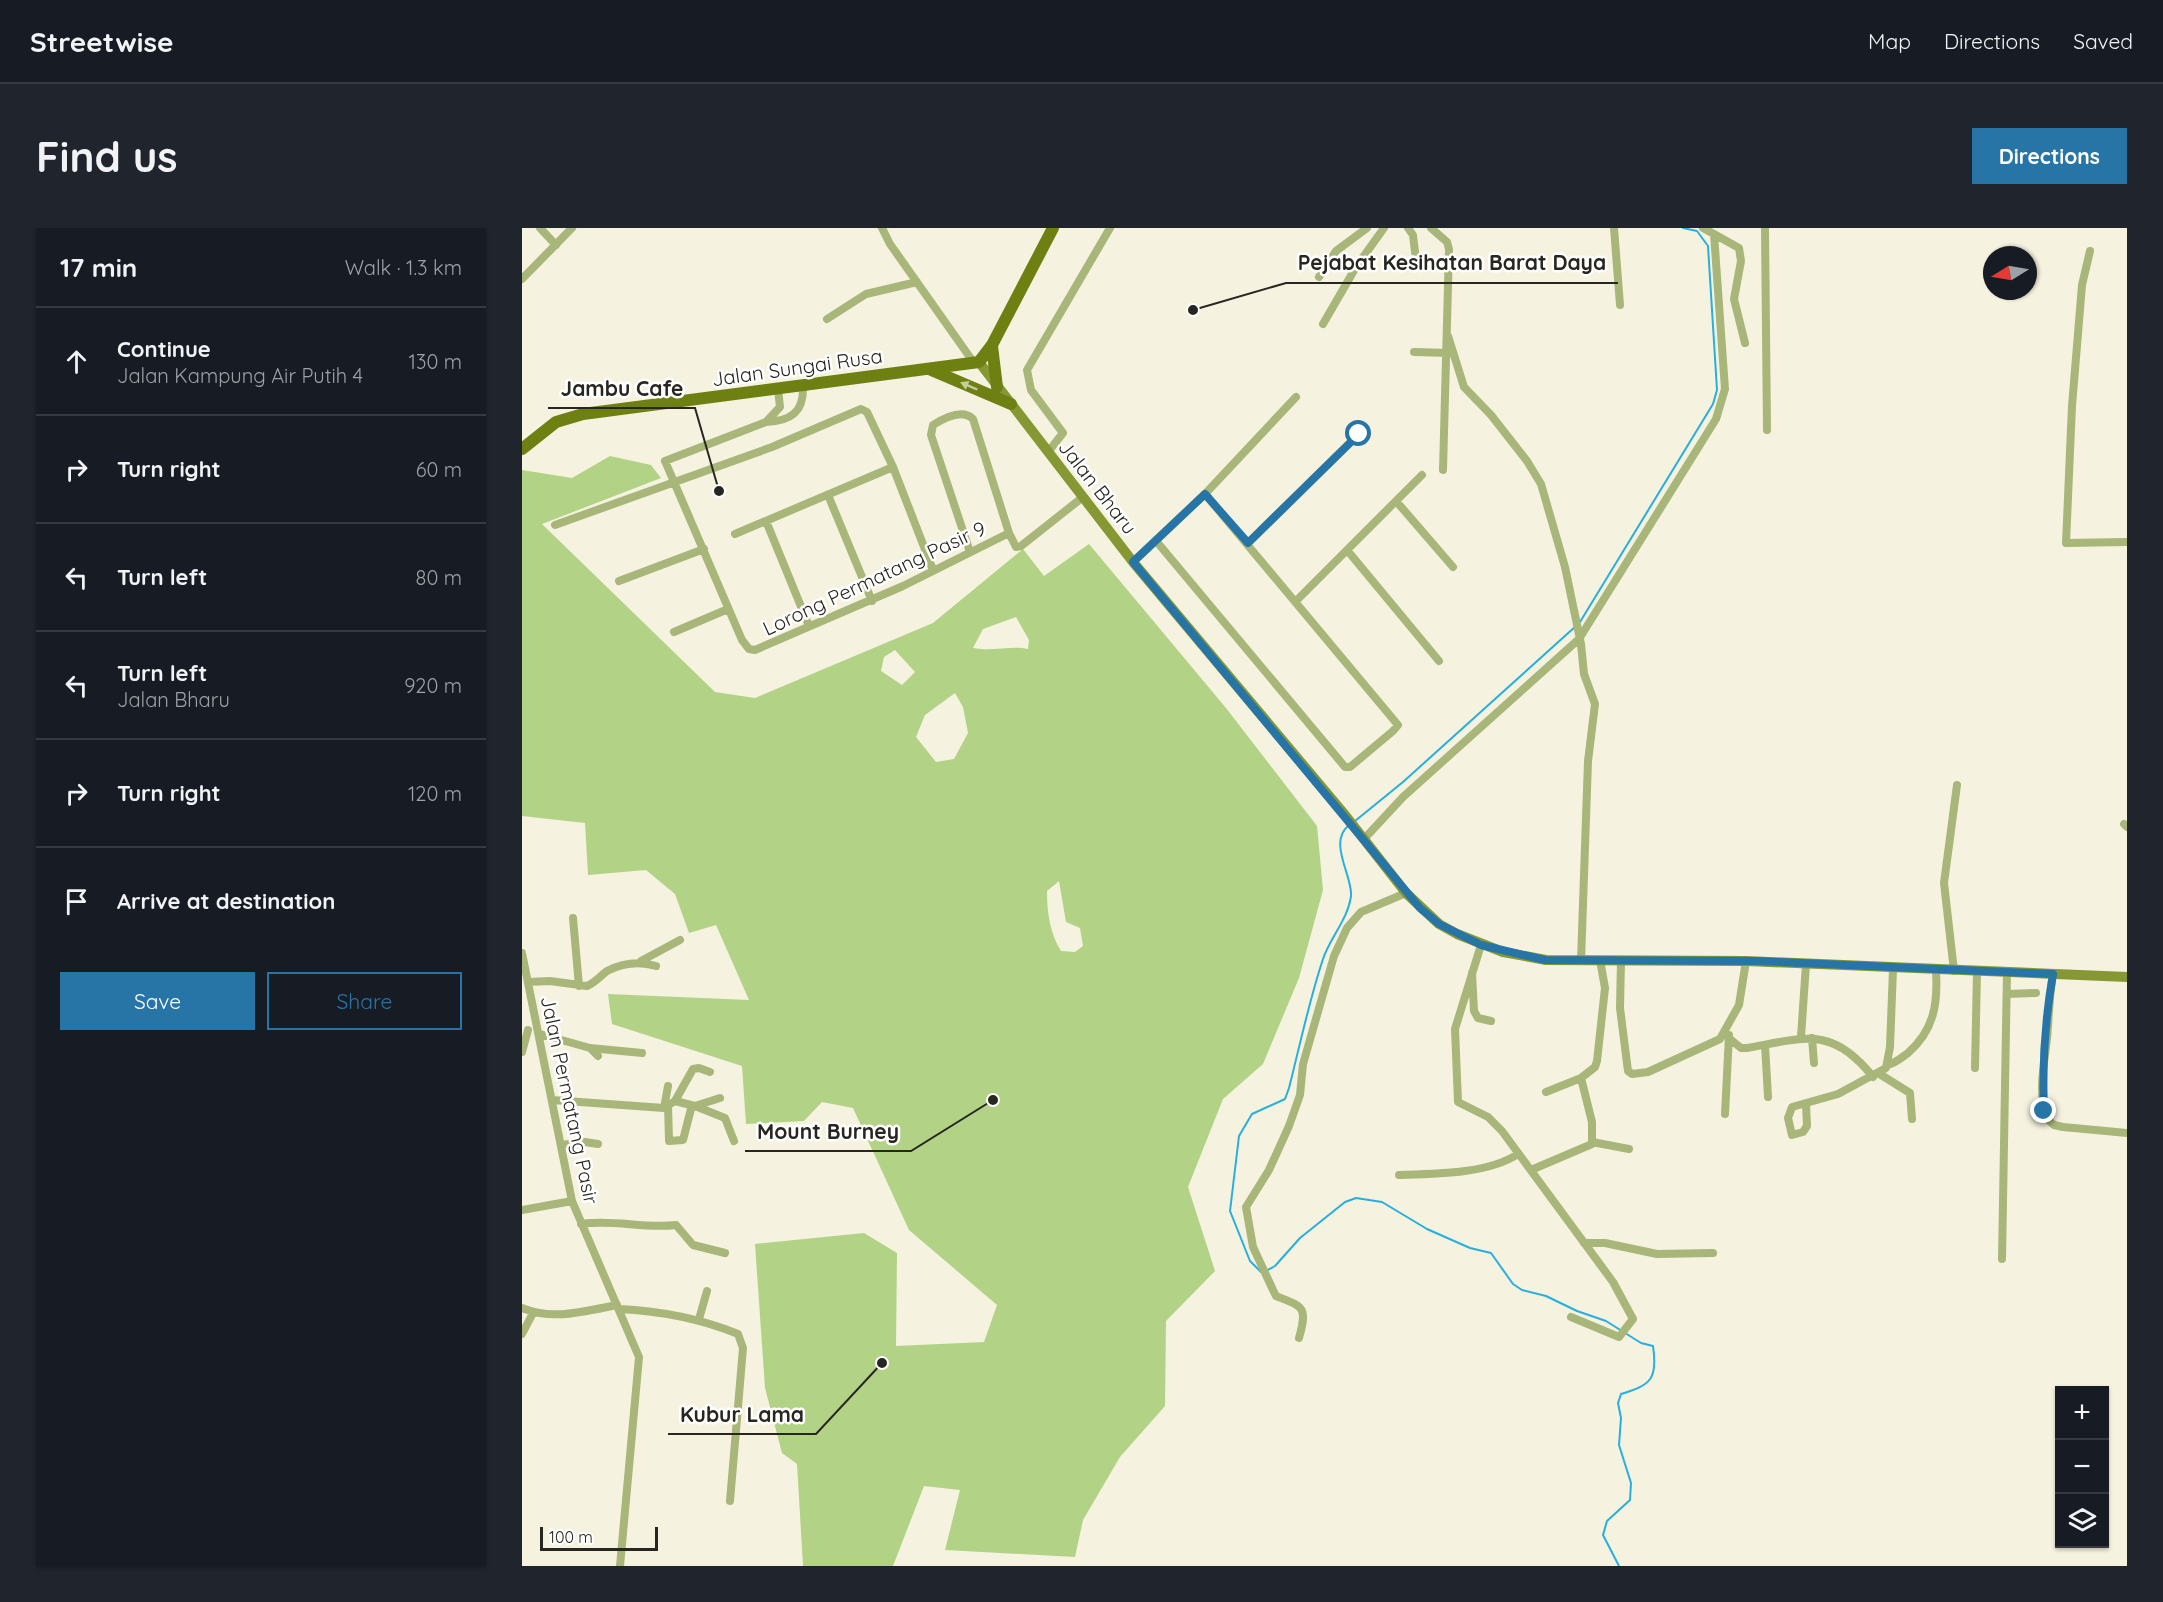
<!DOCTYPE html>
<html lang="en">
<head>
<meta charset="utf-8">
<style>
	:root { --surface:#171b24; --page:#20242c; --text:#f1f3f6; --muted:#9ea1a6; --line:#363941; --accent:#2775a7 }
	body { margin:0; font-family:Quicksand,sans-serif; background:var(--page); color:var(--text) }
	.controls { position:absolute; right:18px; bottom:18px; display:grid; overflow:hidden; border-radius:0px; box-shadow:0 2px 4px #0004 }
	.controls button { width:54px; height:54px; display:grid; place-items:center; padding:0; border:0; border-bottom:2px solid var(--line); background:var(--surface); color:var(--text); font:30px sans-serif }
	.compass { position:absolute; left:1461px; top:18px; width:54px; height:54px; border-radius:50%; background:var(--surface); box-shadow:0 2px 4px #0004; rotate:259deg }
	.scale { position:absolute; left:18px; bottom:15px; width:118px; box-sizing:border-box; padding-left:6px; border:3px solid #282620; border-top:0; font-size:16px; line-height:21px; white-space:nowrap; color:#282620; -webkit-text-stroke:4px #fff; paint-order:stroke }
	.stop { position:absolute; width:18px; height:18px; margin:-14px; border:4px solid #2775a7; border-radius:50%; background:#fff }
	.stop.end { background:#2775a7; border-color:#fff; box-shadow:0 2px 6px #0008 }
	.list { margin:0; padding:0; list-style:none }
	h2 { display:flex; justify-content:space-between; align-items:center; height:78px; margin:0; padding:0 24px; font-size:26px }
	h2 small { font-size:20px; font-weight:400; color:var(--muted) }
	.list li { display:grid; grid-template-columns:39px 1fr auto; gap:18px; align-items:center; box-sizing:border-box; height:108px; padding:0 24px; border-top:2px solid var(--line) }
	.list b { display:block; font-size:22px; white-space:nowrap }
	.list p { margin:0; font-size:20px; white-space:nowrap; color:var(--muted) }
	.list em { font-size:20px; font-style:normal; color:var(--muted) }
	.actions { display:flex; gap:12px; padding:18px 24px }
	.actions a { flex:1; padding:14px 0; border:2px solid var(--accent); border-radius:0px; text-align:center; font-size:21px; color:var(--accent) }
	.actions .main { background:var(--accent); color:#fff }
	.icon { flex:none; width:33px; height:33px; fill:none; stroke:currentColor; stroke-width:2; stroke-linecap:round; stroke-linejoin:round }
	.map { position:relative; flex:none; width:1605px; height:1338px; overflow:hidden; border-radius:0px }
	header { display:flex; align-items:center; gap:36px; box-sizing:border-box; height:84px; padding:0 30px; background:var(--surface); border-bottom:2px solid var(--line) }
	header strong { font-size:28px }
	nav { display:flex; gap:33px; margin-inline-start:auto; font-size:21px }
	.intro { display:flex; align-items:center; justify-content:space-between; box-sizing:border-box; height:144px; padding:0 36px }
	h1 { margin:0; font-size:42px }
	.button { padding:15px 27px; border-radius:0px; background:var(--accent); color:#fff; font-size:21px; font-weight:700 }
	main { display:flex; gap:36px; padding:0 36px }
	aside { flex:1; background:var(--surface); border-radius:0px; box-shadow:0 2px 4px #0004 }
	.map>svg:first-child { display:block }
	.green { fill:#b2d286; fill-rule:evenodd }
	.lines { fill:none; stroke-linecap:round; stroke-linejoin:round }
	.stream { stroke:#27afdd; stroke-width:2 }
	.minor { stroke:#a8b679; stroke-width:8 }
	.secondary { stroke:#859833; stroke-width:10 }
	.primary { stroke:#6f8012; stroke-width:12 }
	.oneway { fill:#c5cca0 }
	.route { stroke:#2775a7; stroke-width:8 }
	.labels { text-anchor:middle; dominant-baseline:central; stroke-width:5; stroke-linejoin:round; paint-order:stroke }
	.street-label { font-size:20px; fill:#282620; stroke:#fff }
	.leader { fill:none; stroke:#282620; stroke-width:2 }
	.callout-dot { fill:#282620; stroke:#fff; stroke-width:2 }
	.callout-label { font-size:21px; text-anchor:middle; font-weight:bold; fill:#282620; stroke:#fff; stroke-width:5; stroke-linejoin:round; paint-order:stroke }
</style>
</head>
<body>
<header>
<strong>Streetwise</strong>
<nav><a>Map</a><a>Directions</a><a>Saved</a></nav>
</header>
<div class="intro"><h1>Find us</h1><a class="button">Directions</a></div>
<main>
<aside>
<h2>17 min<small>Walk · 1.3 km</small></h2>
<ul class="list">
<li><svg class="icon" aria-label="ahead" viewBox="0 0 24 24"><path d="M12 20V5M6 11l6-6 6 6"/></svg><div><b>Continue</b><p>Jalan Kampung Air Putih 4</p></div><em>130 m</em></li>
<li><svg class="icon" aria-label="right" viewBox="0 0 24 24"><path d="M7 20v-9h11M14 6l5 5-5 5"/></svg><div><b>Turn right</b></div><em>60 m</em></li>
<li><svg class="icon" aria-label="left" viewBox="0 0 24 24"><path d="M17 20v-9H6M10 6l-5 5 5 5"/></svg><div><b>Turn left</b></div><em>80 m</em></li>
<li><svg class="icon" aria-label="left" viewBox="0 0 24 24"><path d="M17 20v-9H6M10 6l-5 5 5 5"/></svg><div><b>Turn left</b><p>Jalan Bharu</p></div><em>920 m</em></li>
<li><svg class="icon" aria-label="right" viewBox="0 0 24 24"><path d="M7 20v-9h11M14 6l5 5-5 5"/></svg><div><b>Turn right</b></div><em>120 m</em></li>
<li><svg class="icon" aria-label="arrive" viewBox="0 0 24 24"><path d="M6 21V4h12l-3 4 3 4H6"/></svg><div><b>Arrive at destination</b></div></li>
</ul>
<div class="actions"><a class="main">Save</a><a>Share</a></div>
</aside>
<div class="map">
<svg width="1605" height="1338" viewBox="0 0 1605 1338">
	<rect width="100%" height="100%" fill="#f6f2e0"/>
	<path class="green" d="M88,228L129,237L139,250L20,296L193,464L233,470L411,395L501,321L522,348L567,316L704,480L795,598L801,662L777,750L741,836L701,871L666,959L693,1043L644,1093L643,1178L598,1229L561,1292L553,1329L423,1322L438,1262L402,1258L371,1338H281L275,1236L260,1225L243,1160L233,1016L342,1005L375,1025L374,1118L462,1114L475,1077L387,1002L331,880L300,874L282,893L224,896L220,838L90,796L86,766L227,772L194,697L167,705L153,666L124,642L66,647L63,595L0,588V242L50,250ZM494,389L507,412L506,421C488,417 472,424 451,420L461,401ZM373,422L393,444L380,457L359,443L362,429ZM433,465L441,479L446,505L432,531L414,534L394,509L403,487ZM537,653L544,694L558,700L561,718L553,724L539,723C528,705 525,685 525,663Z"/>
	<g class="lines">
		<path class="stream" d="M1058,394L1191,176L1195,162L1186,18L1175,3L1161,0
			M833,593L881,554L1054,398
			M744,1043L753,1038L778,1010L823,974L834,970L860,974L905,1001L948,1020L969,1025L991,1056L1000,1062L1024,1068L1055,1083L1084,1093L1119,1115L1131,1118C1136,1151 1129,1157 1099,1166L1096,1175L1099,1190L1097,1217L1109,1255L1108,1272L1085,1293L1081,1307L1097,1338
			M739,1044L728,1033L708,983L717,908L730,886L763,871L767,860C778,817 787,773 801,731C808,710 826,691 829,668C831,649 806,615 826,598"/>
		<path class="minor" d="M18,0L34,17
			M360,0L368,16L452,135
			M886,0L891,7L893,24
			M909,0L925,14L927,21L921,242
			M1092,0L1098,77
			M1243,0L1245,202
			M1192,6L1217,20L1219,33L1212,71L1223,115
			M1568,23L1560,57L1550,178L1544,315L1605,314
			M797,49L814,23L845,0
			M0,51L50,0
			M305,91L344,66L395,54
			M801,96L834,39L862,0
			M926,108L942,159L969,187L1005,233L1019,256L1043,339L1059,416L1062,446L1073,476L1066,533L1059,733
			M892,124L927,125
			M256,161L258,179L244,194L143,233L220,412L227,421L233,422L381,358L487,305
			M244,194C269,193 282,184 281,158
			M526,224L541,205L509,162L505,142L588,0
			M306,267L350,373
			M874,273L931,339
			M244,293L287,398
			M33,297L250,219L339,181L345,184L371,239L411,342
			M213,306L371,239
			M635,314L823,539H828L871,503L876,497L683,266
			M726,315L837,206
			M825,322L917,433
			M448,324L409,207L411,197C422,190 440,180 451,191L487,305L494,319L499,318L561,269
			M611,334L683,266L774,169
			M97,353L182,321
			M774,373L900,247
			M152,404L206,381
			M1602,596L1605,599
			M842,611L881,569L1057,411L1194,191L1203,161L1192,6L1181,0
			M51,690L57,758
			M959,717L933,801L936,874L966,889L980,903L1091,1054L1111,1091L1097,1109L1049,1089
			M0,725L50,973L117,1129L98,1338
			M1099,732L1098,780L1106,843L1110,846L1126,844L1198,811L1217,777L1224,733
			M119,733L158,712
			M1432,743L1422,655L1435,557
			M950,745L952,783L956,790L969,793
			M1531,746C1527,768 1527,790 1525,811C1522,836 1516,865 1524,890L1532,897L1541,899L1605,905
			M6,754L28,753L65,758C74,754 78,748 85,743C101,735 117,733 134,738
			M1485,766L1514,765
			M18,806L68,820L76,828
			M1279,809L1284,736
			M1290,810L1292,835
			M1208,811L1219,820H1225C1282,810 1310,797 1351,849
			M1243,817L1246,869
			M68,820L120,825
			M0,824L6,802
			M1365,837C1374,835 1379,830 1386,825C1412,802 1416,776 1414,743
			M1453,840L1455,744
			M1356,845L1388,865L1390,891
			M1024,864L1059,850
			M30,872L142,880L153,873L171,841L177,840L188,844
			M153,873L173,878L198,870
			M1284,876L1285,898L1281,904L1270,907L1266,890L1270,879L1316,866L1364,840L1368,819L1371,741
			M146,877L147,913L161,912L170,877
			M173,878L203,890L212,913
			M142,880L146,858
			M1203,886L1207,807
			M1070,914L1107,921
			M39,917L63,914L76,916
			M1009,942L1070,916V894L1059,850L1073,839L1075,833L1083,760L1078,732
			M877,947C913,946 966,946 996,926
			M0,982L50,973
			M59,996C91,991 122,1001 154,997L171,1017L203,1025
			M1062,1015H1083L1135,1026L1191,1025
			M1480,1031L1485,744
			M0,1080C30,1093 64,1083 95,1077
			M97,1081C140,1083 177,1090 216,1106L221,1120L208,1273
			M177,1091L185,1063
			M0,1106L11,1085
			M777,1110C786,1078 781,1079 754,1068L751,1062L731,1019L724,979L747,942L767,898L778,867L781,836L812,728L825,700L839,684L884,665"/>
		<path class="secondary" d="M457,134L611,334L823,587L884,665L917,696L935,706L981,724L1024,732L1224,733L1605,749"/>
		<path class="primary" d="M470,118L475,159
			M407,141L489,176
			M0,221L34,194L61,186L457,134L470,117L531,0"/>
	</g>
	<defs><path id="oneway-solid" d="M-6-.8H1V-3.2L6.5 0L1 3.2V.8H-6Z" transform="scale(1.5)"/></defs>
	<use class="oneway" href="#oneway-solid" transform="translate(447 158) rotate(-157)"/>
	<g class="lines">
		<path class="route" d="M837,206L726,315L683,266L611,334L898,680L917,696L959,717L1023,732L1235,733L1531,746C1523,792 1520,837 1522,883"/>
	</g>
	<g class="labels">
		<g class="street-label">
			<text transform="translate(275 139) rotate(-8)">Jalan Sungai Rusa</text>
			<text transform="translate(576 259) rotate(52)">Jalan Bharu</text>
			<text transform="translate(352 350) rotate(-25)">Lorong Permatang Pasir 9</text>
			<text transform="translate(48 872) rotate(78)">Jalan Permatang Pasir</text>
		</g>
	</g>
	<path class="leader" d="M671 82L764 55H1096M197 263L173 180H26M471 872L389 923H223M360 1135L294 1206H146"/>
	<g class="callout-dot">
		<circle cx="671" cy="82" r="6"/>
		<circle cx="197" cy="263" r="6"/>
		<circle cx="471" cy="872" r="6"/>
		<circle cx="360" cy="1135" r="6"/>
	</g>
	<g class="callout-label">
		<text x="930" y="42">Pejabat Kesihatan Barat Daya</text>
		<text x="100" y="168">Jambu Cafe</text>
		<text x="306" y="911">Mount Burney</text>
		<text x="220" y="1194">Kubur Lama</text>
	</g>
</svg>
<div class="controls">
<button>+</button>
<button>−</button>
<button><svg class="icon" aria-label="layers" viewBox="0 0 24 24"><path d="M12 4l9 5-9 5-9-5zM3 14l9 5 9-5"/></svg></button>
</div>
<svg class="compass" viewBox="-18 -18 36 36"><path d="M0-13l5 13h-10z" fill="#e53935"/><path d="M0 13l5-13h-10z" fill="#9ea1a6"/></svg>
<div class="scale">100 m</div>
<div class="stop" style="left:837px;top:206px"></div>
<div class="stop end" style="left:1522px;top:883px"></div>
</div>
</main>
</body>
</html>
